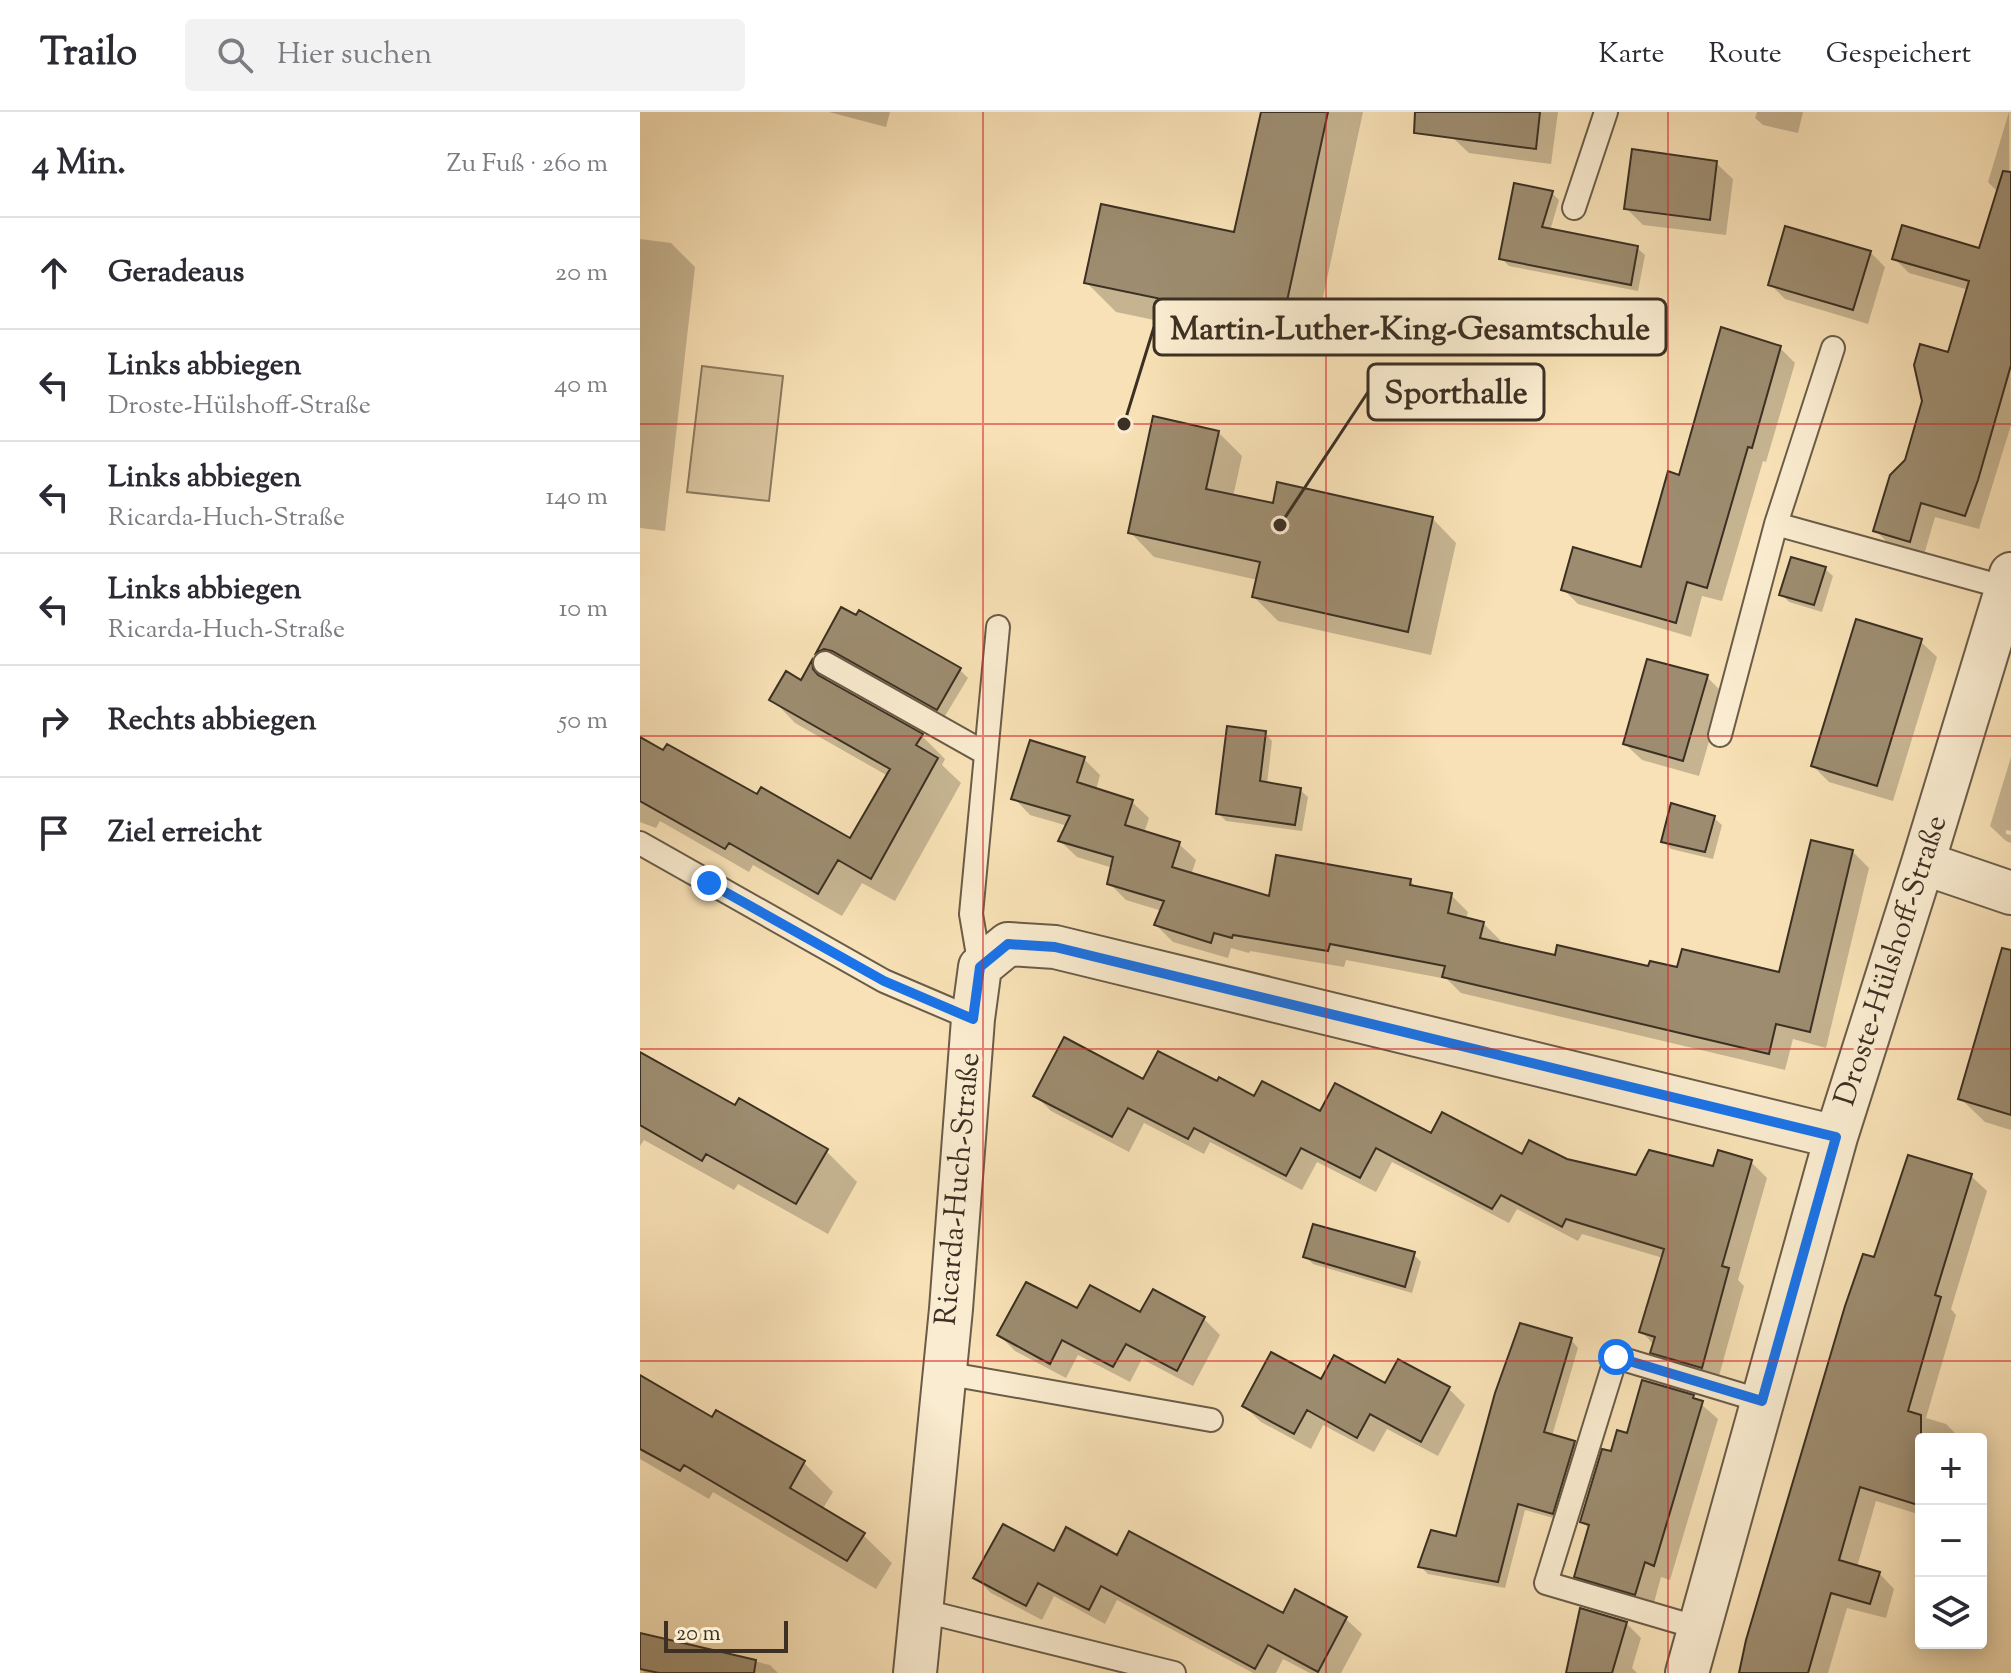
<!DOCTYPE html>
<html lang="de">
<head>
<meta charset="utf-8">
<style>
	:root { --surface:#fff; --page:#f2f2f3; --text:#2b2b33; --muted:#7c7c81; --line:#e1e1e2 }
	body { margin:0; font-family:"Sorts Mill Goudy",serif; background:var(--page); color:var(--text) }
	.controls { position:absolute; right:24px; bottom:24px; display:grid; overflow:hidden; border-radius:8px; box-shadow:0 4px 20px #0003 }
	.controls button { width:72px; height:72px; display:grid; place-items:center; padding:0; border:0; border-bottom:2px solid var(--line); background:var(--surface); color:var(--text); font:40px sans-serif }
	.scale { position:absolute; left:24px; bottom:20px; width:124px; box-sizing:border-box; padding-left:8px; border:4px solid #3b3023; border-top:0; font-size:22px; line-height:28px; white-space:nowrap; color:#3b3023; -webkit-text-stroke:6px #faecd0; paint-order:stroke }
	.stop { position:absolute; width:24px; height:24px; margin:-18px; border:6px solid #1a73e8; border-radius:50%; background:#fff }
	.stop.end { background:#1a73e8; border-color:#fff; box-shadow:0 2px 8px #0008 }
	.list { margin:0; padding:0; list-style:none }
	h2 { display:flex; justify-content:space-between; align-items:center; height:104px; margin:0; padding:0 32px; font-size:34px }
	h2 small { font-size:26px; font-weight:400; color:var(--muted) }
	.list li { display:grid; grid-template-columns:52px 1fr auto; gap:24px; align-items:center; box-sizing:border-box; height:112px; padding:0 32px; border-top:2px solid var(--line) }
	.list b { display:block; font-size:30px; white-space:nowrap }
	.list p { margin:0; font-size:26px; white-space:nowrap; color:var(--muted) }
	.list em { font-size:26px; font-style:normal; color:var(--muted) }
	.icon { flex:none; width:44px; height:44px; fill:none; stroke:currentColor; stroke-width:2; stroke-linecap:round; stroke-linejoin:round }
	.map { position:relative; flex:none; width:1371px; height:1561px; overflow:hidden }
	header { display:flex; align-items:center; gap:48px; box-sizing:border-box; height:112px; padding:0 40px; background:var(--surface); border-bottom:2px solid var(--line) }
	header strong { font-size:38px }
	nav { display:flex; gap:44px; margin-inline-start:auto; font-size:28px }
	.search { width:560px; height:72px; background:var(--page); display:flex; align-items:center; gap:20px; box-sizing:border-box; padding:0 28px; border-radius:8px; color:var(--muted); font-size:30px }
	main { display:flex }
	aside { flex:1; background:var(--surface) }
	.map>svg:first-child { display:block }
	.green { fill:#d8c39d; stroke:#8a7a60; stroke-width:2 }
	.shadow { fill:#0003 }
	.building { fill:#9d8c6f; stroke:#3b3023; stroke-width:2 }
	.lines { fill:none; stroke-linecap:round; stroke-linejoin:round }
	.lane-casing { stroke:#6a5c48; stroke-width:26 }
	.street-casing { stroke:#6a5c48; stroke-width:46 }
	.lane { stroke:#faecd0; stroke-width:22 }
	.street { stroke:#faecd0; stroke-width:42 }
	.route { stroke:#1a73e8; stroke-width:10 }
	.grid { fill:none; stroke:#d62828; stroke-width:2; stroke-opacity:0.55 }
	.labels { text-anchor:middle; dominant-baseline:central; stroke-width:8; stroke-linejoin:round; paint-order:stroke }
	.street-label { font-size:30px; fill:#3b3023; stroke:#faecd0 }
	.leader { fill:none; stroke:#3b3023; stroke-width:3 }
	.callout-dot { fill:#3b3023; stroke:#faecd0; stroke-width:3 }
	.callout { fill:#faecd0; stroke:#3b3023; stroke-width:3 }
	.callout-label { font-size:32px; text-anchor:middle; font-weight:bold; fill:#3b3023 }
</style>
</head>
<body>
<header>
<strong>Trailo</strong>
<div class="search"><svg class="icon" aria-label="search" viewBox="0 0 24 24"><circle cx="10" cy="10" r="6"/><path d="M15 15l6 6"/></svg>Hier suchen</div>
<nav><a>Karte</a><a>Route</a><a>Gespeichert</a></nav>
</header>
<main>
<aside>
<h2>4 Min.<small>Zu Fuß · 260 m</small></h2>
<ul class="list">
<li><svg class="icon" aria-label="ahead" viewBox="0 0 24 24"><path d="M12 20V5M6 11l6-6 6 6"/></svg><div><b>Geradeaus</b></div><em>20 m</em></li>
<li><svg class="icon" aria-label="left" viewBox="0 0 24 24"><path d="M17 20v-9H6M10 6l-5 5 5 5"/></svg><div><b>Links abbiegen</b><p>Droste-Hülshoff-Straße</p></div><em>40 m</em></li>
<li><svg class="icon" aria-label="left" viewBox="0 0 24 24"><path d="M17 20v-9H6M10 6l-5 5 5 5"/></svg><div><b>Links abbiegen</b><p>Ricarda-Huch-Straße</p></div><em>140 m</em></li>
<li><svg class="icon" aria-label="left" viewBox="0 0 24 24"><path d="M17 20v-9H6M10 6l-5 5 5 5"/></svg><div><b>Links abbiegen</b><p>Ricarda-Huch-Straße</p></div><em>10 m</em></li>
<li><svg class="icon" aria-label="right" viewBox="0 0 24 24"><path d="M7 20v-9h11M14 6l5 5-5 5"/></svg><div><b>Rechts abbiegen</b></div><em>50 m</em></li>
<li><svg class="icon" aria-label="arrive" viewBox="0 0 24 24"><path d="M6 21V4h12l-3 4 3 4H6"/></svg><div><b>Ziel erreicht</b></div></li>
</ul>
</aside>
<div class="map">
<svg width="1371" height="1561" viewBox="0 0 1371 1561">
	<rect width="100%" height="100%" fill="#f8e1b6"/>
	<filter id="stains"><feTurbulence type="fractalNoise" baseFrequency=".0025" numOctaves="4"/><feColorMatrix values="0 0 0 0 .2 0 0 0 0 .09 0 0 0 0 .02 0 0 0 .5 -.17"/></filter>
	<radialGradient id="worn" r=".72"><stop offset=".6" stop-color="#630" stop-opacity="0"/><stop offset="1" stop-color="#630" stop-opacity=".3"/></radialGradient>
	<path class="green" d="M62,254L143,264L129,389L47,380Z"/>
	<path class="shadow" d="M189,0H250L246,15Z
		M623,0H723L671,241L476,200L446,170L596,122Z
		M815,0H918L911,52L829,41L812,25Z
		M1117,0H1163L1158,21L1123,13L1115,6Z
		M1369,0L1371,313L1339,417L1295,405L1284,443L1250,433L1236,419L1309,243L1329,178L1269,161L1254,146L1341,138L1358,80L1348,70Z
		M1076,51L1093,67L1086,123L1003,113L986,96Z
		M912,81L919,88L910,119L997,136L1005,143L998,179L869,154L861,146Z
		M0,127L31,131L55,155L25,419L0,416Z
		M1230,140L1245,155L1228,212L1145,187L1130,172Z
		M1140,236L1155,251L1126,350L1123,349L1082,489L1062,484L1051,525L938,492L923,477L1003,457L1041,365Z
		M578,320L602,344L593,385L634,394L792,406L816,431L791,543L638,509L614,485L618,468L514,445L490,420Z
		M1185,457L1193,464L1182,500L1149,490L1142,483Z
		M202,498L216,506L220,501L320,558L328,566L305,604L201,546L193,544L185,548L178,541Z
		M1280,529L1297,545L1253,689L1189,670L1173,654Z
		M172,552L195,575L282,624L305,647L302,653L321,671L255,789L222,771L202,804L113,753L109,760L20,709L16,716L0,710V628L211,729L248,664L155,611L132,587L162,570Z
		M1067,565L1083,581L1059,664L1002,648L985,632Z
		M625,621L632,629L627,672L660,678L668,685L662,719L586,709L578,701Z
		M1371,645V719L1366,718V722L1371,723V731L1366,729L1350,714Z
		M444,647L460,663L456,678L492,690L509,706L504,721L539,732L556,748L551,763L630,786L770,769L777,776L811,783L828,800L826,807L843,811L860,828L859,832L916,845L1010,857L1141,862L1212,739L1229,756L1186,936L1153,927L1145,958L821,881L807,867L706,848L704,855L610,839L609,841L591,836L588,846L533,830L516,813L522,799L486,788L469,771L473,756L437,745L420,729L428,714L390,703L374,686Z
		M1074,706L1082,713L1073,747L1031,737L1023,729Z
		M1371,859V1018L1345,1010L1320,986Z
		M0,951L186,1039L217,1070L188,1122L98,1072L94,1078L4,1028L0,1034Z
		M504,970L578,972L615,986L681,1002L883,1044L926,1049L997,1065L1111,1050L1127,1066L1098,1168L1104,1174L1077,1271L1028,1256L1012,1240L1014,1233L1002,1220L1023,1146L942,1122L938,1129L877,1097L869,1111L752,1050L736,1080L677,1050L662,1078L570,1030L564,1042L504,1011L489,1040L411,999L396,984Z
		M1331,1064L1347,1079L1311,1197L1316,1203L1286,1306L1306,1312L1321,1327H1281V1403L1236,1389L1217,1455L1239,1461L1254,1477L1246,1506L1207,1496L1188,1561H1101L1236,1148Z
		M773,1142L781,1150L772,1181L673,1152L665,1144Z
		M514,1180L564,1207L580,1223L553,1274L502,1247L490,1270L438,1243L426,1266L375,1239L359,1223L438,1199L501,1203Z
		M931,1228L938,1236L912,1324L934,1331L942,1338L920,1408L885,1398L865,1476L788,1462L781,1455L818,1427Z
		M0,1265L73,1307L77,1301L164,1351L193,1380L182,1398L223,1423L252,1451L236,1477L73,1380L69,1387L0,1347Z
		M682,1269L809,1277L825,1293L798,1344L747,1317L734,1340L683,1313L671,1337L621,1310L604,1294Z
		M1053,1285L1078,1307L1030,1468L1021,1465L1012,1498L952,1480L936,1464L950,1417L942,1409L988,1324Z
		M414,1442L478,1445L643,1503L656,1480L706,1507L722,1522L701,1561H670L643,1547L636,1561H613L477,1488L465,1512L414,1484L402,1508L351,1481L336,1466Z
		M986,1511L1001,1526L992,1556L997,1561H928Z
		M2,1523L130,1553L138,1561H5L0,1556Z"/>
	<path class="building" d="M621,0H688L642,212L444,171L461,92L594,120Z
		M775,0H900L896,37L774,21Z
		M992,37L1077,49L1070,108L984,97Z
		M1363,59L1371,60V253L1338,368L1325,404L1281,391L1270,430L1233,419L1250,363L1265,348L1282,289L1274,253L1280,232L1308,240L1329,169L1252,147L1262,113L1339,136Z
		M874,71L913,79L902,115L998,134L991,173L859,147Z
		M1145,114L1231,139L1213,198L1128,173Z
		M1081,215L1141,234L1112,336L1108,335L1067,476L1047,470L1036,511L921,478L933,435L1001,455L1028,359L1039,363Z
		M513,304L579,319L566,377L633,391L637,370L793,405L768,520L612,485L620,450L488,421Z
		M1151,445L1186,455L1174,493L1139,483Z
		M201,495L216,503L219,498L321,556L297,598L192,539L184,537L176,541Z
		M1216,507L1282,527L1237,674L1171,654Z
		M1007,547L1068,563L1043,649L983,632Z
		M172,548L173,557L178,563L283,622L276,633L298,646L231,767L198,748L178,782L89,731L85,737L0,689V625L23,638L27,632L117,682L121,675L210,726L250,657L129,588L146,559L161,568Z
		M587,614L626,619L620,669L661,676L655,713L576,702Z
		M390,628L445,645L437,670L493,688L485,713L540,730L532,755L629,784L636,743L771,767L770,773L812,781L808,801L844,810L840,826L915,843L917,833L1008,854L1010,849L1037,855L1042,837L1139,860L1171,728L1213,738L1170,920L1136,912L1129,942L802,865L805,854L690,832L688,839L593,823L592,826L574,821L571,831L514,813L524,789L467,772L473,745L418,729L430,704L371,687Z
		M1031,691L1075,704L1065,740L1021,730Z
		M1362,836L1371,838V1003L1318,987Z
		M424,925L503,967L518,939L577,969L579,965L614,984L622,969L680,999L695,971L791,1021L802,1000L882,1042L889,1028L927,1047L996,1063L1009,1038L1073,1054L1078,1038L1112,1048L1082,1154L1089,1156L1062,1256L1010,1241L1015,1225L999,1220L1024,1137L926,1107L922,1115L861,1083L852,1097L736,1036L720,1066L661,1036L646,1064L554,1016L548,1027L488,996L472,1025L393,984Z
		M0,940L95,993L99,986L188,1037L156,1092L66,1042L62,1049L0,1013Z
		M1268,1043L1332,1062L1295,1183L1301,1185L1268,1299L1281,1303V1394L1220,1375L1199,1448L1240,1460L1230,1492L1191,1481L1168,1561H1099L1106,1528L1205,1194L1223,1142L1234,1145Z
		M673,1112L775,1140L765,1175L663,1145Z
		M386,1170L437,1196L450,1173L500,1200L513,1177L565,1205L537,1259L486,1232L473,1255L422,1228L410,1252L357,1223Z
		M880,1211L932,1226L904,1320L935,1329L913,1402L878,1392L858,1470L778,1455L791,1418L816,1424L855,1281Z
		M631,1240L681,1267L694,1243L745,1271L758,1247L810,1275L781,1330L730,1302L717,1326L667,1298L654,1322L602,1294Z
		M0,1263L72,1305L76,1298L165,1349L150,1376L225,1421L207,1449L44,1353L40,1359L0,1337Z
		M1002,1268L1054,1283L1053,1286L1063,1289L1014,1454L1005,1450L995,1483L934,1465L949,1413L940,1410L962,1337L971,1339L977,1318L987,1321Z
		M363,1412L414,1439L426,1415L477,1443L489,1419L643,1501L655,1477L707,1505L678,1560L628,1533L615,1557L461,1474L449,1498L398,1471L386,1494L333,1466Z
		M940,1496L987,1510L972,1561H926Z
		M0,1521L116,1548L114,1561H19L0,1557Z"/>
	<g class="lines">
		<defs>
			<path id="lane" d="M934,96L966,0
				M1136,412L1367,476
				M185,551L345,641
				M1080,623L1136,412L1193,236
				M0,731L244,869L333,907
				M340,855L331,802L358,515
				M304,1261L571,1308
				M280,1498L534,1561
				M1059,1516L906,1471L976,1245L1122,1289"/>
			<path id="street" d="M1283,751L1371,781
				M275,1561L311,1197L333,907L340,855L368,832L415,835L1196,1025
				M1047,1561L1196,1025L1283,751L1371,462"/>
		</defs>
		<use href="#lane" class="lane-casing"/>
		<use href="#street" class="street-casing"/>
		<use href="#lane" class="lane"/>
		<use href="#street" class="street"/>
	</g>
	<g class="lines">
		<path class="route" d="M69,771L244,869L333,907L340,855L368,832L415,835L1196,1025L1122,1289L976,1245"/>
	</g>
	<path class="grid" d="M343,0V1561M686,0V1561M1028,0V1561M0,312H1371M0,624H1371M0,937H1371M0,1249H1371"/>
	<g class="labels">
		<g class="street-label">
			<text transform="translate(1252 849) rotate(-72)">Droste-Hülshoff-Straße</text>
			<text transform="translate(319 1077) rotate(-85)">Ricarda-Huch-Straße</text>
		</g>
	</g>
	<path class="leader" d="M484 312L514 215M640 413L728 280"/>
	<g class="callout-dot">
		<circle cx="484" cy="312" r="8"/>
		<circle cx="640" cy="413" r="8"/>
	</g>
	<g class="callout">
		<rect x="514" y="187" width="512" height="56" rx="8"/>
		<rect x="728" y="252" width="176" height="56" rx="8"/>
	</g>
	<g class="callout-label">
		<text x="770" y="227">Martin-Luther-King-Gesamtschule</text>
		<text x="816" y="291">Sporthalle</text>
	</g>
	<rect width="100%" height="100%" filter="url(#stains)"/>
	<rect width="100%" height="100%" fill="url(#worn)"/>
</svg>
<div class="controls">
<button>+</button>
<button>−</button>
<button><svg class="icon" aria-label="layers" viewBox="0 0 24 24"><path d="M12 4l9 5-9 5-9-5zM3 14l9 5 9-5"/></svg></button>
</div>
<div class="scale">20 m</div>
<div class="stop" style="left:976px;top:1245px"></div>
<div class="stop end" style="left:69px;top:771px"></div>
</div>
</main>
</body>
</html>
